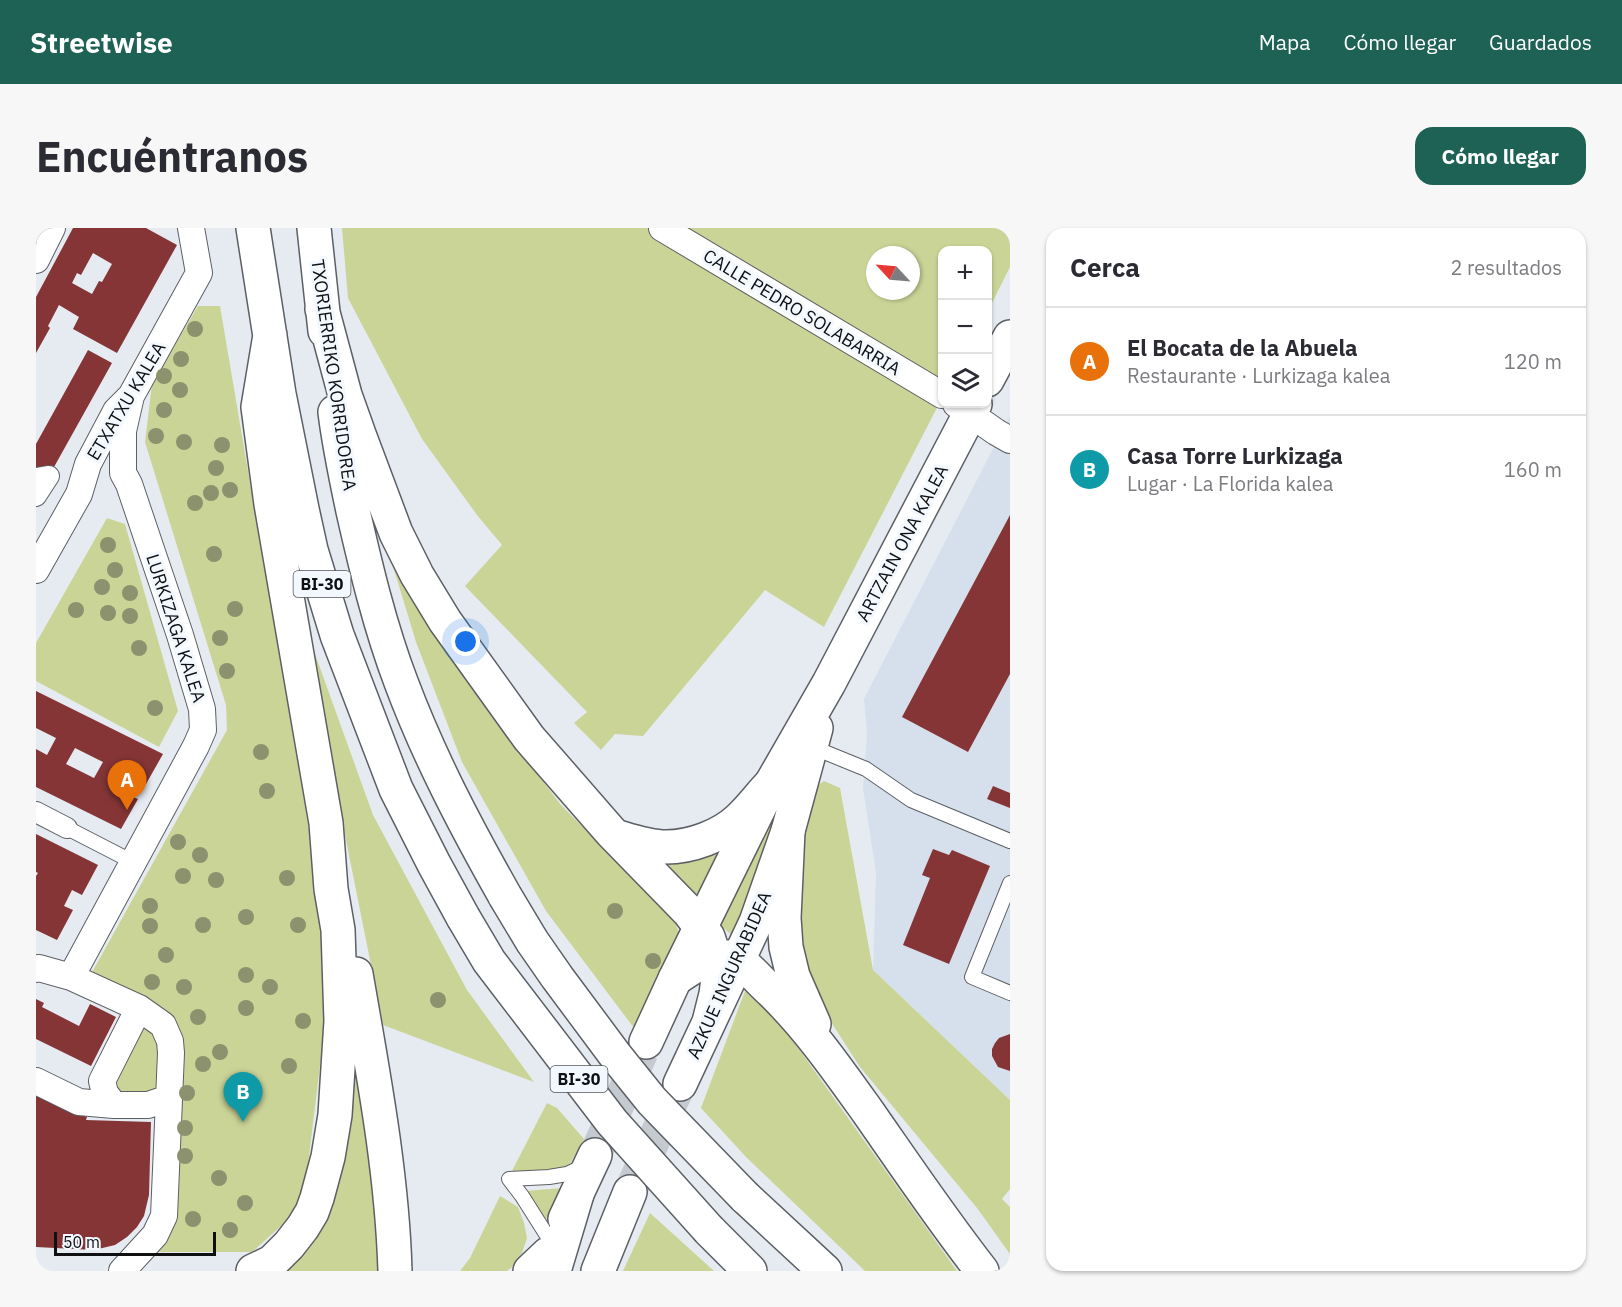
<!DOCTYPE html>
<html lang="es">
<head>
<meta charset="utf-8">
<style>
	:root { --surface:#fff; --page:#f7f7f7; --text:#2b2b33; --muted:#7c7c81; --line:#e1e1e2; --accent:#1d6254 }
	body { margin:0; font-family:"IBM Plex Sans",sans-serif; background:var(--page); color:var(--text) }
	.controls { position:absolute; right:18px; top:18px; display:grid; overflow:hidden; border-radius:12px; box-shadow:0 2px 4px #0004 }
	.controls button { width:54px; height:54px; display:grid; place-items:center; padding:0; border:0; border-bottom:2px solid var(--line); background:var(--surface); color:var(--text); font:30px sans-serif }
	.compass { position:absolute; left:830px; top:18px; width:54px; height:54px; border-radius:50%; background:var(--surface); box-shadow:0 2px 4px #0004; rotate:296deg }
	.scale { position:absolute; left:18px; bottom:15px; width:162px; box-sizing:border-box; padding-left:6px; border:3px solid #0e1012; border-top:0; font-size:16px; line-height:21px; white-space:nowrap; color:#0e1012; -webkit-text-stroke:4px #f3f8fe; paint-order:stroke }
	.you { position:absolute; left:430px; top:414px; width:21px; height:21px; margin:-15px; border:4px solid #fff; border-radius:50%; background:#1a73e8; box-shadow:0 0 0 9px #1a73e833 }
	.badge { display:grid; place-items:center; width:39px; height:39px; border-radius:50%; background:var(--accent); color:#fff; font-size:20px; font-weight:700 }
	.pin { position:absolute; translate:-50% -50px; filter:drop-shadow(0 2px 3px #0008) }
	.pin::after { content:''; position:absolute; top:32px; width:21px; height:18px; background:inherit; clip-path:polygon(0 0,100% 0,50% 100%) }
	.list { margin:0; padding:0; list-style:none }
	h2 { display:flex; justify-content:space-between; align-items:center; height:78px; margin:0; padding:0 24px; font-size:26px }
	h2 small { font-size:20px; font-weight:400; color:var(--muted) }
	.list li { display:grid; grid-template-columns:39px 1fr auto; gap:18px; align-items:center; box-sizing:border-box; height:108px; padding:0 24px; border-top:2px solid var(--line) }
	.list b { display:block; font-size:22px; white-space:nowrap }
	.list p { margin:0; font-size:20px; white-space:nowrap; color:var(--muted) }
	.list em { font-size:20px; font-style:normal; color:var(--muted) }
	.icon { flex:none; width:33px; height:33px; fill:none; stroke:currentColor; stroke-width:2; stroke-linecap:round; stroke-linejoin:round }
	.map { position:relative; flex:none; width:974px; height:1043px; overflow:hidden; border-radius:18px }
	header { display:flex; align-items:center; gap:36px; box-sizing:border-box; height:84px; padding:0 30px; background:var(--accent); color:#fff }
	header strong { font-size:28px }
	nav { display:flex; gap:33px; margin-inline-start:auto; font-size:21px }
	.intro { display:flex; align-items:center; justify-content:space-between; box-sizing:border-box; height:144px; padding:0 36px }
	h1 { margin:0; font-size:42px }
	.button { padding:15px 27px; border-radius:18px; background:var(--accent); color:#fff; font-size:21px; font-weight:700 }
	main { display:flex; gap:36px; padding:0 36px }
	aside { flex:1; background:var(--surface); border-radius:18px; box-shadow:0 2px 4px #0004 }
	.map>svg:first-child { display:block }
	.built { fill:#d5e0ec }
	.green { fill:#cbd497; fill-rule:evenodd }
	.building { fill:#853536; fill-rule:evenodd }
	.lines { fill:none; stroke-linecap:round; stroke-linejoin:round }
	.secondary-tunnel { stroke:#c5cad0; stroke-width:33; stroke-dasharray:33 16; stroke-linecap:butt }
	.service-casing { stroke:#5c6065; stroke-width:16 }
	.pedestrian-casing { stroke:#5c6065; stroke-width:22 }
	.minor-casing { stroke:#5c6065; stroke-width:28 }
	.tertiary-casing { stroke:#5c6065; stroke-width:36 }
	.secondary-casing { stroke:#5c6065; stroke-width:36 }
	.motorway-casing { stroke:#5c6065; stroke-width:36 }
	.service { stroke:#fff; stroke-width:14 }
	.pedestrian { stroke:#fff; stroke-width:20 }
	.minor { stroke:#fff; stroke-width:26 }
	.tertiary { stroke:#fff; stroke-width:33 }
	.secondary { stroke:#fff; stroke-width:33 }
	.motorway { stroke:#fff; stroke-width:33 }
	.motorway-bridge-casing { stroke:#5c6065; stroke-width:36; stroke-linecap:butt }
	.motorway-bridge { stroke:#fff; stroke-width:33 }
	.tree { fill:#8c916e }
	.labels { text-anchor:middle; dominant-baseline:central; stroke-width:6; stroke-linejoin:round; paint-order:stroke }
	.shield { fill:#f3f8fe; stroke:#535659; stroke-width:1.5 }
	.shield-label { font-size:16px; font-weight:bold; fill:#0e1012 }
	.street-label { font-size:18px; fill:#0e1012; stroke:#f3f8fe }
</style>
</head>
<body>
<header>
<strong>Streetwise</strong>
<nav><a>Mapa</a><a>Cómo llegar</a><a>Guardados</a></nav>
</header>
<div class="intro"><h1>Encuéntranos</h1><a class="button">Cómo llegar</a></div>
<main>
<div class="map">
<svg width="974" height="1043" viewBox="0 0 974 1043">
	<rect width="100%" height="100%" fill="#e5ebf1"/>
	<path class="built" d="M974,188V872L837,742L840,645L827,560L831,505L828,471Z"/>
	<path class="green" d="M306,0H974V39L952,83L951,22H906V170L788,399L729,362L607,508L579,506L565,522L538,495L551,484L429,358L466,317L441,287L386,211L312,70ZM839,27H875V63H839Z
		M162,78H184L285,673L289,796L271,945L256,988L216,1024H104L119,1007L134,813L50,755L191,502L190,477L109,214L116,156Z
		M339,279L398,399L453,483L525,577L638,691L644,708L641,717L625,741L598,800L510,683L426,534L380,414Z
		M71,290L89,296L142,483L123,519L0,453V415Z
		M265,387L337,587L431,762L498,854L347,797Z
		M751,549L702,713L682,695Z
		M788,553L804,560L837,742L974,872V961L966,971L974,979V1026L941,980L824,839L775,763L760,720L762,652L771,565Z
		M692,612L664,672L624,628Z
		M709,763L748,800L921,1043H829L710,929L665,880Z
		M107,797L119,802L127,850L118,868L88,869L76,861Z
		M319,828L344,987V1043H247Z
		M511,875L521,880L548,911L532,939C514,944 495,947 476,943Z
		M526,960L509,994L489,963Z
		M464,968L482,979L488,995L491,1010L486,1025L476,1039L471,1043H424L434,1030Z
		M614,985L678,1043H587Z"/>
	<path class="building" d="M37,0H110L141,17L81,125L37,101L43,89L23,77L12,98L14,100L0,125V69ZM57,25L76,36L66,54L63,53L56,66L36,55L41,45L45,47Z
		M52,122L76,135L13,248L0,250V216Z
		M974,287V446L932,524L866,489Z
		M0,463L127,526L110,556L101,552L92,567L102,571L85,601L0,559V521L11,527L20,510L0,500ZM39,520L67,534L58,550L30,536Z
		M957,558L974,565V580L951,571Z
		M0,606L62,637L46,667L36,662L28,678L37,682L21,712L0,702V648L2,645L0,644Z
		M897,621L913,627L916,622L954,638L913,736L867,717L894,650L886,647Z
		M0,771L8,775L6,779L43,798L54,776L80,789L55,838L0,811Z
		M974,806V843L962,839L956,828V821L959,815L963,810Z
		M0,865L51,889L50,892L115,894L113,967L108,988L101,999L91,1009L79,1017L58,1022L0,1019Z"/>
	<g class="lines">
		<path class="secondary-tunnel" d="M559,927L606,824
			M594,964L641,862"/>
		<defs>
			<path id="service" d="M776,519L830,541L875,572L974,613
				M31,600L97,634
				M974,655L936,749L974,765
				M517,1017L486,968L473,951L513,949L531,946L548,938"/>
			<path id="pedestrian" d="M0,250L13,248L0,268
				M0,584L31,600"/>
			<path id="minor" d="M626,0L906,167
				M0,32L16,0
				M920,176L960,204L974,212
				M0,342L43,266L52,236L80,183L95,168L163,45L155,0
				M0,741L3,740L35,749L103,780L127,797L134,813L135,825L128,988L119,1007L86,1043
				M35,749L160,518L167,502L166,481L144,407L93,256L87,245V203L95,168
				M0,853L43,874L78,877H112L133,870
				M78,877L69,865L66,853L103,780"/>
			<path id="tertiary" d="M494,1043L512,1026"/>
			<path id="secondary" d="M951,152L974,109
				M610,814L639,751L735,556L793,455L939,176
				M644,856L720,694L752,603L780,500
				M529,991L559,927
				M562,1043L594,964"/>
			<path id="motorway" d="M217,0L243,166L266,281L275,322L301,407L360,561L398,636L427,689
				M278,0L289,103
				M286,81L309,167L324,209L360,305L381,347L409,393L493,510L575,604L653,684L672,709L679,730L682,751L680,766L674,790
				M299,184C303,217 310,250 317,283C330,340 344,399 365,454C393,529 430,599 469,668
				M752,603L748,690L750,719L757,748L778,796
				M579,608C596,613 613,619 630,619C655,619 685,608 703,591C715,580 724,567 735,556
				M320,746C337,845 356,943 359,1043
				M639,751C655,740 681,721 702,732C710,737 727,756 735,763C772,799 802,842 832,884C869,937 906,992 946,1043
				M709,969L789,1043
				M673,1002L714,1043
				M217,1043L236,1034L253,1017L267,999L276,984L281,970L292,929L299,887L305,793L302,702L295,661L290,595L235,276L222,179L234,107
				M518,1043L541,966"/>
		</defs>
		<use href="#service" class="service-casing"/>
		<use href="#pedestrian" class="pedestrian-casing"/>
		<use href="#minor" class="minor-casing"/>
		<use href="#tertiary" class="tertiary-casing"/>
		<use href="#secondary" class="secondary-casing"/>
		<use href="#motorway" class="motorway-casing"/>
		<use href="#service" class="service"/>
		<use href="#pedestrian" class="pedestrian"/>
		<use href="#minor" class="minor"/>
		<use href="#tertiary" class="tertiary"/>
		<use href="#secondary" class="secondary"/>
		<use href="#motorway" class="motorway"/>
		<defs>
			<path id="motorway-bridge" d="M469,668L496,713L521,749L579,827L616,873L709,969
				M427,689L453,733L576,894L673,1002"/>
		</defs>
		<use href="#motorway-bridge" class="motorway-bridge-casing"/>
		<use href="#motorway-bridge" class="motorway-bridge"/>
	</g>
	<g class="tree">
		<circle cx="159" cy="101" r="8"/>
		<circle cx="145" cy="131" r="8"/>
		<circle cx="128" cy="148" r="8"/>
		<circle cx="144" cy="162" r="8"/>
		<circle cx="128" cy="182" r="8"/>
		<circle cx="120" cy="208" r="8"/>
		<circle cx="148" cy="214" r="8"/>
		<circle cx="186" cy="217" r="8"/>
		<circle cx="180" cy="240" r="8"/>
		<circle cx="194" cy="262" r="8"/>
		<circle cx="175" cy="265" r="8"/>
		<circle cx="159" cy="275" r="8"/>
		<circle cx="72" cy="317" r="8"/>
		<circle cx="178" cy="326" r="8"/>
		<circle cx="79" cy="342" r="8"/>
		<circle cx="66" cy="359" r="8"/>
		<circle cx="94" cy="365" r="8"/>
		<circle cx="199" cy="381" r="8"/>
		<circle cx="40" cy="382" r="8"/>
		<circle cx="72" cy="385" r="8"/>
		<circle cx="94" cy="388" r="8"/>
		<circle cx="184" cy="410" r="8"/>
		<circle cx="103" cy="420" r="8"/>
		<circle cx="191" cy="443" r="8"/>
		<circle cx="119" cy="480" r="8"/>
		<circle cx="225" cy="524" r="8"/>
		<circle cx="231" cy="563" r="8"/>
		<circle cx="142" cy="614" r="8"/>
		<circle cx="164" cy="627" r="8"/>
		<circle cx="147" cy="648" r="8"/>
		<circle cx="251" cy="650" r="8"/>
		<circle cx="180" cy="652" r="8"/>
		<circle cx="114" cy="678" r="8"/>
		<circle cx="579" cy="683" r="8"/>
		<circle cx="210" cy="689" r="8"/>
		<circle cx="167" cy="697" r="8"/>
		<circle cx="262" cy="697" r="8"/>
		<circle cx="114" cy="698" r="8"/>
		<circle cx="130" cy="727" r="8"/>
		<circle cx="617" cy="733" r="8"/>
		<circle cx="210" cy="747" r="8"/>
		<circle cx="116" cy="754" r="8"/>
		<circle cx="148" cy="759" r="8"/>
		<circle cx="234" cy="759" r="8"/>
		<circle cx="402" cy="772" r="8"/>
		<circle cx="210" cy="780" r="8"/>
		<circle cx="162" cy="789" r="8"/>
		<circle cx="267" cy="793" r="8"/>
		<circle cx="184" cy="824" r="8"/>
		<circle cx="167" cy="836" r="8"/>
		<circle cx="253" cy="838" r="8"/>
		<circle cx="151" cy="865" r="8"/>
		<circle cx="149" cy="900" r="8"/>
		<circle cx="149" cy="928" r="8"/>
		<circle cx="183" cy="950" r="8"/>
		<circle cx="209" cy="975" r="8"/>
		<circle cx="157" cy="991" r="8"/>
		<circle cx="194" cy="1002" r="8"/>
	</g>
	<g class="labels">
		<g class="shield">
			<rect x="257.5" y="343" width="57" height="26" rx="4.5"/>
			<rect x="514.5" y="838" width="57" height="26" rx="4.5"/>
		</g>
		<g class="shield-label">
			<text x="286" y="356">BI-30</text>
			<text x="543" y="851">BI-30</text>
		</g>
		<g class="street-label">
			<text transform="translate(766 84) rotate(31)">CALLE PEDRO SOLABARRIA</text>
			<text transform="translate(298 147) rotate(82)">TXORIERRIKO KORRIDOREA</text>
			<text transform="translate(90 173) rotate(-59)">ETXATXU KALEA</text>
			<text transform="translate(866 315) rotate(-62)">ARTZAIN ONA KALEA</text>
			<text transform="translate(140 400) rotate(72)">LURKIZAGA KALEA</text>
			<text transform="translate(693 747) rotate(-66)">AZKUE INGURABIDEA</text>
		</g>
	</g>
</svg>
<div class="controls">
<button>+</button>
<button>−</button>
<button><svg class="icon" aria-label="layers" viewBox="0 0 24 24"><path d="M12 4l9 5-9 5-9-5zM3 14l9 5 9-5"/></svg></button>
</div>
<svg class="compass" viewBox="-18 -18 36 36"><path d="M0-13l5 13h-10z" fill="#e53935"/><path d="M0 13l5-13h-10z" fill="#7c7c81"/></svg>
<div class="scale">50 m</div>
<div class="you"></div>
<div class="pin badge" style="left:91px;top:582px;background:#e8710a">A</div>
<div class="pin badge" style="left:207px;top:894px;background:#0f9aa8">B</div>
</div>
<aside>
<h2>Cerca<small>2 resultados</small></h2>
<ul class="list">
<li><span class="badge" style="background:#e8710a">A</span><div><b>El Bocata de la Abuela</b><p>Restaurante · Lurkizaga kalea</p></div><em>120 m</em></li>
<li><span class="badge" style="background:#0f9aa8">B</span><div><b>Casa Torre Lurkizaga</b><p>Lugar · La Florida kalea</p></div><em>160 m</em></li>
</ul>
</aside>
</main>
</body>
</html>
